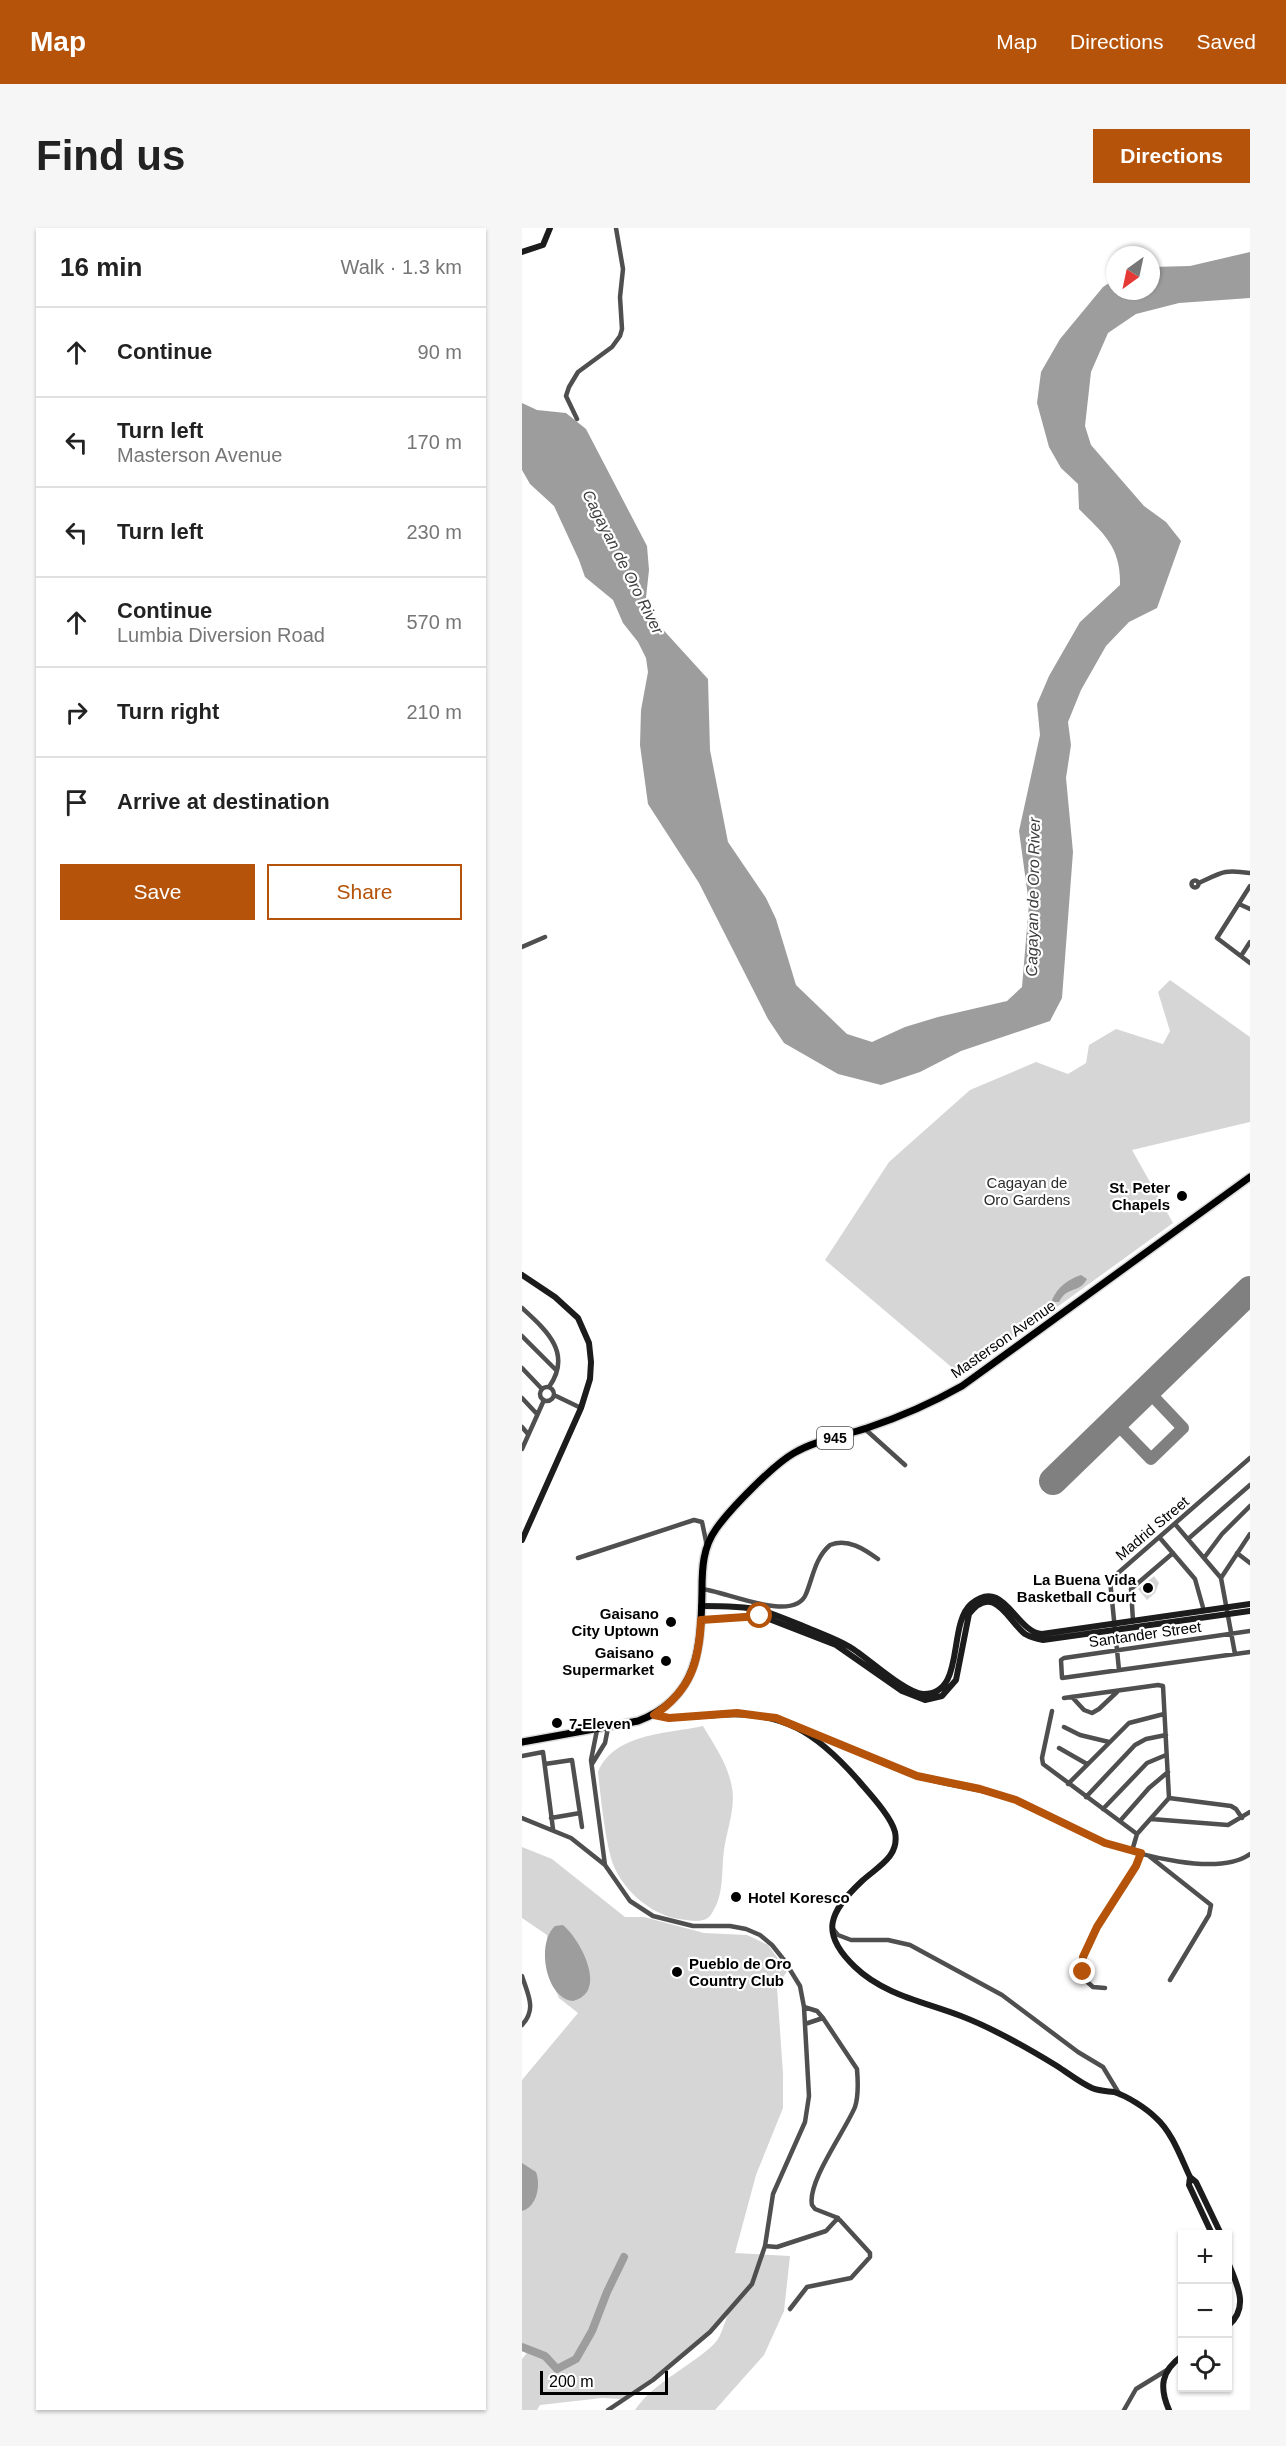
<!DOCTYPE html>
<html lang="en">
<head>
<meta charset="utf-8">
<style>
	:root { --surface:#fff; --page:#f6f6f6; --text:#222; --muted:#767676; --line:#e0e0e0; --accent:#b45309 }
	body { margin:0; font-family:Helvetica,sans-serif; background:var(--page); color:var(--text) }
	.controls { position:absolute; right:18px; bottom:18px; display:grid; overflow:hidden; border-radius:0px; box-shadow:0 2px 4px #0004 }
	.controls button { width:54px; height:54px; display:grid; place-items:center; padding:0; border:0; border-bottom:2px solid var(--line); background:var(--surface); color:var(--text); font:30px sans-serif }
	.compass { position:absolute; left:584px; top:18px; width:54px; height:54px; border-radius:50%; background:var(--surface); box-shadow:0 2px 4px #0004; rotate:213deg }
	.scale { position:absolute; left:18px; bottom:15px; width:128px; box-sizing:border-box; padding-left:6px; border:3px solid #000; border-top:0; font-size:16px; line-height:21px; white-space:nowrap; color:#000; -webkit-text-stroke:4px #fff; paint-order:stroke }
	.stop { position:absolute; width:18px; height:18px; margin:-14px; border:4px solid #b45309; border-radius:50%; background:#fff }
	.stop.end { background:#b45309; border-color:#fff; box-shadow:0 2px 6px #0008 }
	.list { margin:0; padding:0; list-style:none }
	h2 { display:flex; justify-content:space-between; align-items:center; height:78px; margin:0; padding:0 24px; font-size:26px }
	h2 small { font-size:20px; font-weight:400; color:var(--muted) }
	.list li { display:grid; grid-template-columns:39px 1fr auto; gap:18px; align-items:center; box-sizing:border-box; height:90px; padding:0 24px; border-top:2px solid var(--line) }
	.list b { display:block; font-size:22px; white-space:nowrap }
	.list p { margin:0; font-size:20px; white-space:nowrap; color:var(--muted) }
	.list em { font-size:20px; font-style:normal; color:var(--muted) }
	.actions { display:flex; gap:12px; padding:18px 24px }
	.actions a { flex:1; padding:14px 0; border:2px solid var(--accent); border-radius:0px; text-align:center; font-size:21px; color:var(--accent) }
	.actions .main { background:var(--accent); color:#fff }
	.icon { flex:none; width:33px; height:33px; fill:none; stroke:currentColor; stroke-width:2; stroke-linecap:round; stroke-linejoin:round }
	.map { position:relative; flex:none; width:728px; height:2182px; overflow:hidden; border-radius:0px }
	header { display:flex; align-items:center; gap:36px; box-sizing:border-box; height:84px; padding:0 30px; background:var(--accent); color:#fff }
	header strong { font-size:28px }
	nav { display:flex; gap:33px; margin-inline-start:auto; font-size:21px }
	.intro { display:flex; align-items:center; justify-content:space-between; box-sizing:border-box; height:144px; padding:0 36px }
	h1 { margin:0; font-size:42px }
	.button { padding:15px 27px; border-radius:0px; background:var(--accent); color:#fff; font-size:21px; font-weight:700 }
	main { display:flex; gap:36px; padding:0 36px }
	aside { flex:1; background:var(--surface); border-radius:0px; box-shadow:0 2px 4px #0004 }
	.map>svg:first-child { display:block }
	.green { fill:#d6d6d6 }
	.water { fill:#9d9d9d }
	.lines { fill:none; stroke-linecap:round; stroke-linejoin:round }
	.river { stroke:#9d9d9d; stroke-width:8 }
	.taxiway { stroke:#808080; stroke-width:12 }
	.runway { stroke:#808080; stroke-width:28 }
	.primary-casing { stroke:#dbdbdb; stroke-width:10 }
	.street { stroke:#4f4f4f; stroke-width:4.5 }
	.secondary { stroke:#1c1c1c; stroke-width:6 }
	.primary { stroke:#000; stroke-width:7 }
	.route { stroke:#b45309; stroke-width:8 }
	.poi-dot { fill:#000; stroke:#fff; stroke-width:2 }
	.labels { text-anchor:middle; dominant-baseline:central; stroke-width:4.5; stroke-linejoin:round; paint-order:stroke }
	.shield { fill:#fff; stroke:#4c4c4c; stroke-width:1.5 }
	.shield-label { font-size:14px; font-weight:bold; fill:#000 }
	.park-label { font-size:15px; fill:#2d2d2d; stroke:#fff }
	.poi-label { font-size:15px; font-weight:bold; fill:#000; stroke:#fff; text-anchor:end }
	.street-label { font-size:15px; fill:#000; stroke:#fff }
	.water-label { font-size:16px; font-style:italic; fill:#3e3e3e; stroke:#fff }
</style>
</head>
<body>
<header>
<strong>Map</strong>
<nav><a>Map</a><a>Directions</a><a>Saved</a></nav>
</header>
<div class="intro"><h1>Find us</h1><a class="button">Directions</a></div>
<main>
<aside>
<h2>16 min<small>Walk · 1.3 km</small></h2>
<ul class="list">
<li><svg class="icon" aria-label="ahead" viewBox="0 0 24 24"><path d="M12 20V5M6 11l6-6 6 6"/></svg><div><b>Continue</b></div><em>90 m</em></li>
<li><svg class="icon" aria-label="left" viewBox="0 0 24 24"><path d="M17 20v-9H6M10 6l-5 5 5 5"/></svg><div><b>Turn left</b><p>Masterson Avenue</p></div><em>170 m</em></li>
<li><svg class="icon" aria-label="left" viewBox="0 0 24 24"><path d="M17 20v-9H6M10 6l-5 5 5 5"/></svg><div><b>Turn left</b></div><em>230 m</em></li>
<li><svg class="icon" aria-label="ahead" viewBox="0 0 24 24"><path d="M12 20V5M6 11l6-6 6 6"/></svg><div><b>Continue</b><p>Lumbia Diversion Road</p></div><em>570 m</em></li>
<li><svg class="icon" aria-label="right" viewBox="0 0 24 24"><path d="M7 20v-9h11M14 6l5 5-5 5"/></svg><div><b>Turn right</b></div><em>210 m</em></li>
<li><svg class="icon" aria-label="arrive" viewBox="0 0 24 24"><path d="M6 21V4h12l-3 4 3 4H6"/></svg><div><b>Arrive at destination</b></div></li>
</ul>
<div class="actions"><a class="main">Save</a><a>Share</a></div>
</aside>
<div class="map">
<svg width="728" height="2182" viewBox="0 0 728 2182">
	<rect width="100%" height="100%" fill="#fff"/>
	<path class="green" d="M648,752L728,809V894L610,922L651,995L440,1148L303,1032L367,934L448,862L514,834L546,846L564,835L567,817L594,801L641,816L648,803L636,764Z
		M632,1348L637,1355L633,1365L625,1372L616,1361Z
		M181,1498C191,1515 205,1535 209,1555C215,1578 205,1600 202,1622C199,1645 203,1668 188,1688C181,1696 166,1692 157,1691C128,1687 97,1659 89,1630C82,1603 79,1572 76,1544C92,1505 145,1506 181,1498Z
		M0,1619L30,1631L103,1689H122L182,1705L225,1707L246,1717L265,1743L255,1759L261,1846V1880L234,1947L213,2025L268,2028L262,2083L242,2127L193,2182H113C133,2153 167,2140 192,2116C199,2110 202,2095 206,2087L129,2151L99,2171L80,2170L18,2177L15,2182H0V2131L7,2122L0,2116V1852L56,1785L37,1770L27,1747L25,1707L0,1690Z"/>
	<path class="water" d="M728,24V70L657,75L614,86L586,105L569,144L563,198L569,217L622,278L644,294L659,313L635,380L607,394L584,418L559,462L546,494L549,517L544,550L551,624L540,770L528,793L439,823L398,844L359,857L316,846L262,815L246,791L177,655L126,576L118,517L119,482L126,444L124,430L116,414L101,395L91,372L63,349L57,332L32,278L8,256L0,242V175L15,182L44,185L64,201L125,318L127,342L124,370L135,395L186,451L188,522L206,614L244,670L254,691L274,757L325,806L350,814L383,799L416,789L485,773L500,759L507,676L497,603L518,507L515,476L527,448L558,394L598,357C599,319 582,306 557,281L556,256L539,240L527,219L515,175L519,144L538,111L581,59L593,51V63H629V39L668,38Z
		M559,1047L565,1051C557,1066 546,1057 537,1074H531L530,1072C535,1060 546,1051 559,1047Z
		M41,1697C58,1711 87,1764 51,1773C23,1770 14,1715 33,1698Z
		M0,1935L14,1944C19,1957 15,1979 0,1983Z"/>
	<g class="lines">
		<path class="river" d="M0,2119L23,2128L35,2141L54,2131L70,2103L85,2064L102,2029"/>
		<path class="taxiway" d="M592,1193L629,1231L661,1200L625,1162"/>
		<path class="runway" d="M531,1253L728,1062"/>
		<defs>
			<path id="primary" d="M0,1514L116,1493C177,1470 179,1419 180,1362C180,1340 181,1319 194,1301C208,1281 251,1237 272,1225C294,1212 321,1208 345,1200C378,1189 410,1175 440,1158L728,949"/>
		</defs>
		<use href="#primary" class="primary-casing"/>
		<path class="street" d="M55,191L44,168L47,159L56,144L90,119L98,108L100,101L98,69L101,41L94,0
			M669.5 656a3.5 3.5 0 1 1 7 0a3.5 3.5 0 1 1-7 0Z
			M677,655C700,644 702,641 728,645
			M728,658L695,710L728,735
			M717,676L728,681
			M0,719L23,709
			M719,728L728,714
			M0,1080C24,1102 51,1125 27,1159
			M0,1108L34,1142
			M0,1140L20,1161
			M18 1166a7 7 0 1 1 14 0a7 7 0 1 1-14 0Z
			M32,1167L59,1180
			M0,1170L15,1186
			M0,1199L6,1206
			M343,1201L383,1237
			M0,1221L22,1172
			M653,1296L699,1350L713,1426
			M638,1310L673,1351L682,1383
			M666,1311L728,1257
			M715,1325L728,1335
			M56,1330L172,1292L180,1294L185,1318
			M682,1330L700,1306L728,1278
			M699,1350L728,1306
			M180,1361C203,1363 272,1396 284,1366C291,1349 293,1330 308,1317C326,1310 342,1321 356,1331
			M611,1393L609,1361L651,1325
			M728,1403L542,1430L539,1432L540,1450L728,1424
			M597,1442L588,1352L728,1230
			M550,1469L562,1482L570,1485L577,1481L595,1464
			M542,1470L636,1457L641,1458L647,1570L615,1606
			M530,1483L520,1530L521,1536L615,1606L610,1623
			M542,1499L558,1507L587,1514
			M75,1502L69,1532L83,1637L108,1673L131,1688L171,1698H208L224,1701L238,1707L250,1717L262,1732L278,1758L282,1779L287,1868L283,1894L251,1966L243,2018L230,2056L188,2104L131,2152L86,2182
			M284,1503C322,1516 359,1537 398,1549C429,1559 461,1560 491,1572C522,1583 551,1602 582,1614C617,1627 696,1649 728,1626
			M537,1520L565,1536
			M0,1528L21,1524L31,1601
			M23,1536L50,1532L60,1599
			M70,1536L83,1515L86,1500
			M546,1556L607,1495L642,1486
			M564,1569L613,1517L624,1511L644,1507
			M647,1570L709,1578L714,1581L720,1590
			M581,1581L625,1535L644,1527
			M0,1590L49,1610L83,1637
			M29,1590L58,1585
			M629,1591L706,1597L728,1584
			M598,1593L627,1560L646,1544
			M627,1628L689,1677L687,1687L648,1752
			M311,1701L316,1707L329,1712H366L388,1717L480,1767L556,1824L581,1839L598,1867
			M0,1748C6,1767 15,1781 0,1797
			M583,1760L571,1759L563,1752C549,1709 610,1664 619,1625
			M283,1796L301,1790
			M243,2018L255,2019L304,2003L316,1990
			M268,2081L285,2059L329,2050L348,2029V2025L316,1990L293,1981L290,1977C285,1954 323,1903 333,1879C337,1867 336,1853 335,1841L301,1790L295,1783L282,1779
			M602,2182L614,2161L645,2142"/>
		<path class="secondary" d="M0,24L21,17L28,0
			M0,1047L33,1069L56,1090L67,1115L69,1134L68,1151L59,1180L0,1312
			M179,1378C199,1378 220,1378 239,1382C255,1387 271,1394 286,1400C300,1406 315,1411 328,1419C345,1429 383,1465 401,1466C444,1467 425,1397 449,1376C482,1348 493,1404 520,1406L728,1376
			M179,1392L230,1388L247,1391L314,1417L380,1463L403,1472L420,1468L434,1452L447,1386C472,1354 486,1393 503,1406C508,1409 515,1411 521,1412L728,1383
			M132,1487C152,1492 174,1488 195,1487C260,1482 294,1504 336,1552C346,1564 369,1588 373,1604C378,1629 355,1639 340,1653C307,1684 297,1705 333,1739C362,1767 403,1774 439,1788C473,1801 504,1819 535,1838C546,1845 557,1854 570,1860C577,1863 584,1863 592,1864C605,1868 624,1880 634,1890C650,1904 659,1930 668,1949L674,1954L699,2006
			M668,1949L667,1957L690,2006
			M706,2034C715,2057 728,2079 706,2098
			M647,2182C637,2159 639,2143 660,2128"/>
		<use href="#primary" class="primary"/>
	</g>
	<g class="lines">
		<path class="route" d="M238,1388L179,1392C177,1434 169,1462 132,1487L147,1490L215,1485L254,1490L395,1548L458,1561L494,1572L583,1615L619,1625L614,1638L575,1699L561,1729V1744"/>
	</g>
	<g class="poi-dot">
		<circle cx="660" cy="968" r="6"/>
		<circle cx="626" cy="1360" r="6"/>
		<circle cx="149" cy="1394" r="6"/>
		<circle cx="144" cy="1433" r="6"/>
		<circle cx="35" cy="1495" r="6"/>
		<circle cx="214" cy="1669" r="6"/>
		<circle cx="155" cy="1744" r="6"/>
	</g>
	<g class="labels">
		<rect class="shield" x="295" y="1199" width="36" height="22" rx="4.5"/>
		<g class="shield-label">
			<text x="313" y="1210">945</text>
		</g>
		<g class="park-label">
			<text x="505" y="954">Cagayan de<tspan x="505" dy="17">Oro Gardens</tspan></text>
		</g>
		<g class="poi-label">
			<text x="648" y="959">St. Peter<tspan x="648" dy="17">Chapels</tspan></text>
			<text x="614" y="1351">La Buena Vida<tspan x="614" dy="17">Basketball Court</tspan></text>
			<text x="137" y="1385">Gaisano<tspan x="137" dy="17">City Uptown</tspan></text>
			<text x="132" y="1424">Gaisano<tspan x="132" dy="17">Supermarket</tspan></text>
			<text x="47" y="1495" text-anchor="start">7-Eleven</text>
			<text x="226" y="1669" text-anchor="start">Hotel Koresco</text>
			<text x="167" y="1735" text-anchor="start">Pueblo de Oro<tspan x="167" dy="17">Country Club</tspan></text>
		</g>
		<g class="street-label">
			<text transform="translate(481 1111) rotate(-35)">Masterson Avenue</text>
			<text transform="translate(630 1300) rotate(-40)">Madrid Street</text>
			<text transform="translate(623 1406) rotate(-8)">Santander Street</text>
		</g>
		<g class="water-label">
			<text transform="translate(101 334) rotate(63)">Cagayan de Oro River</text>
			<text transform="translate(511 669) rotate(-89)">Cagayan de Oro River</text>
		</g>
	</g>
</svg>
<div class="controls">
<button>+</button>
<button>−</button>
<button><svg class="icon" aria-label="locate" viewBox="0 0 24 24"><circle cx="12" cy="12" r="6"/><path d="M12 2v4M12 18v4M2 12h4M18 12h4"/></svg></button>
</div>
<svg class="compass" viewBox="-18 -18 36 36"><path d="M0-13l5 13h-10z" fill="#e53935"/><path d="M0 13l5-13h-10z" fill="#767676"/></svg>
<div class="scale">200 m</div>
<div class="stop" style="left:238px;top:1388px"></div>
<div class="stop end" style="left:561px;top:1744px"></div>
</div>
</main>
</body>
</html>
